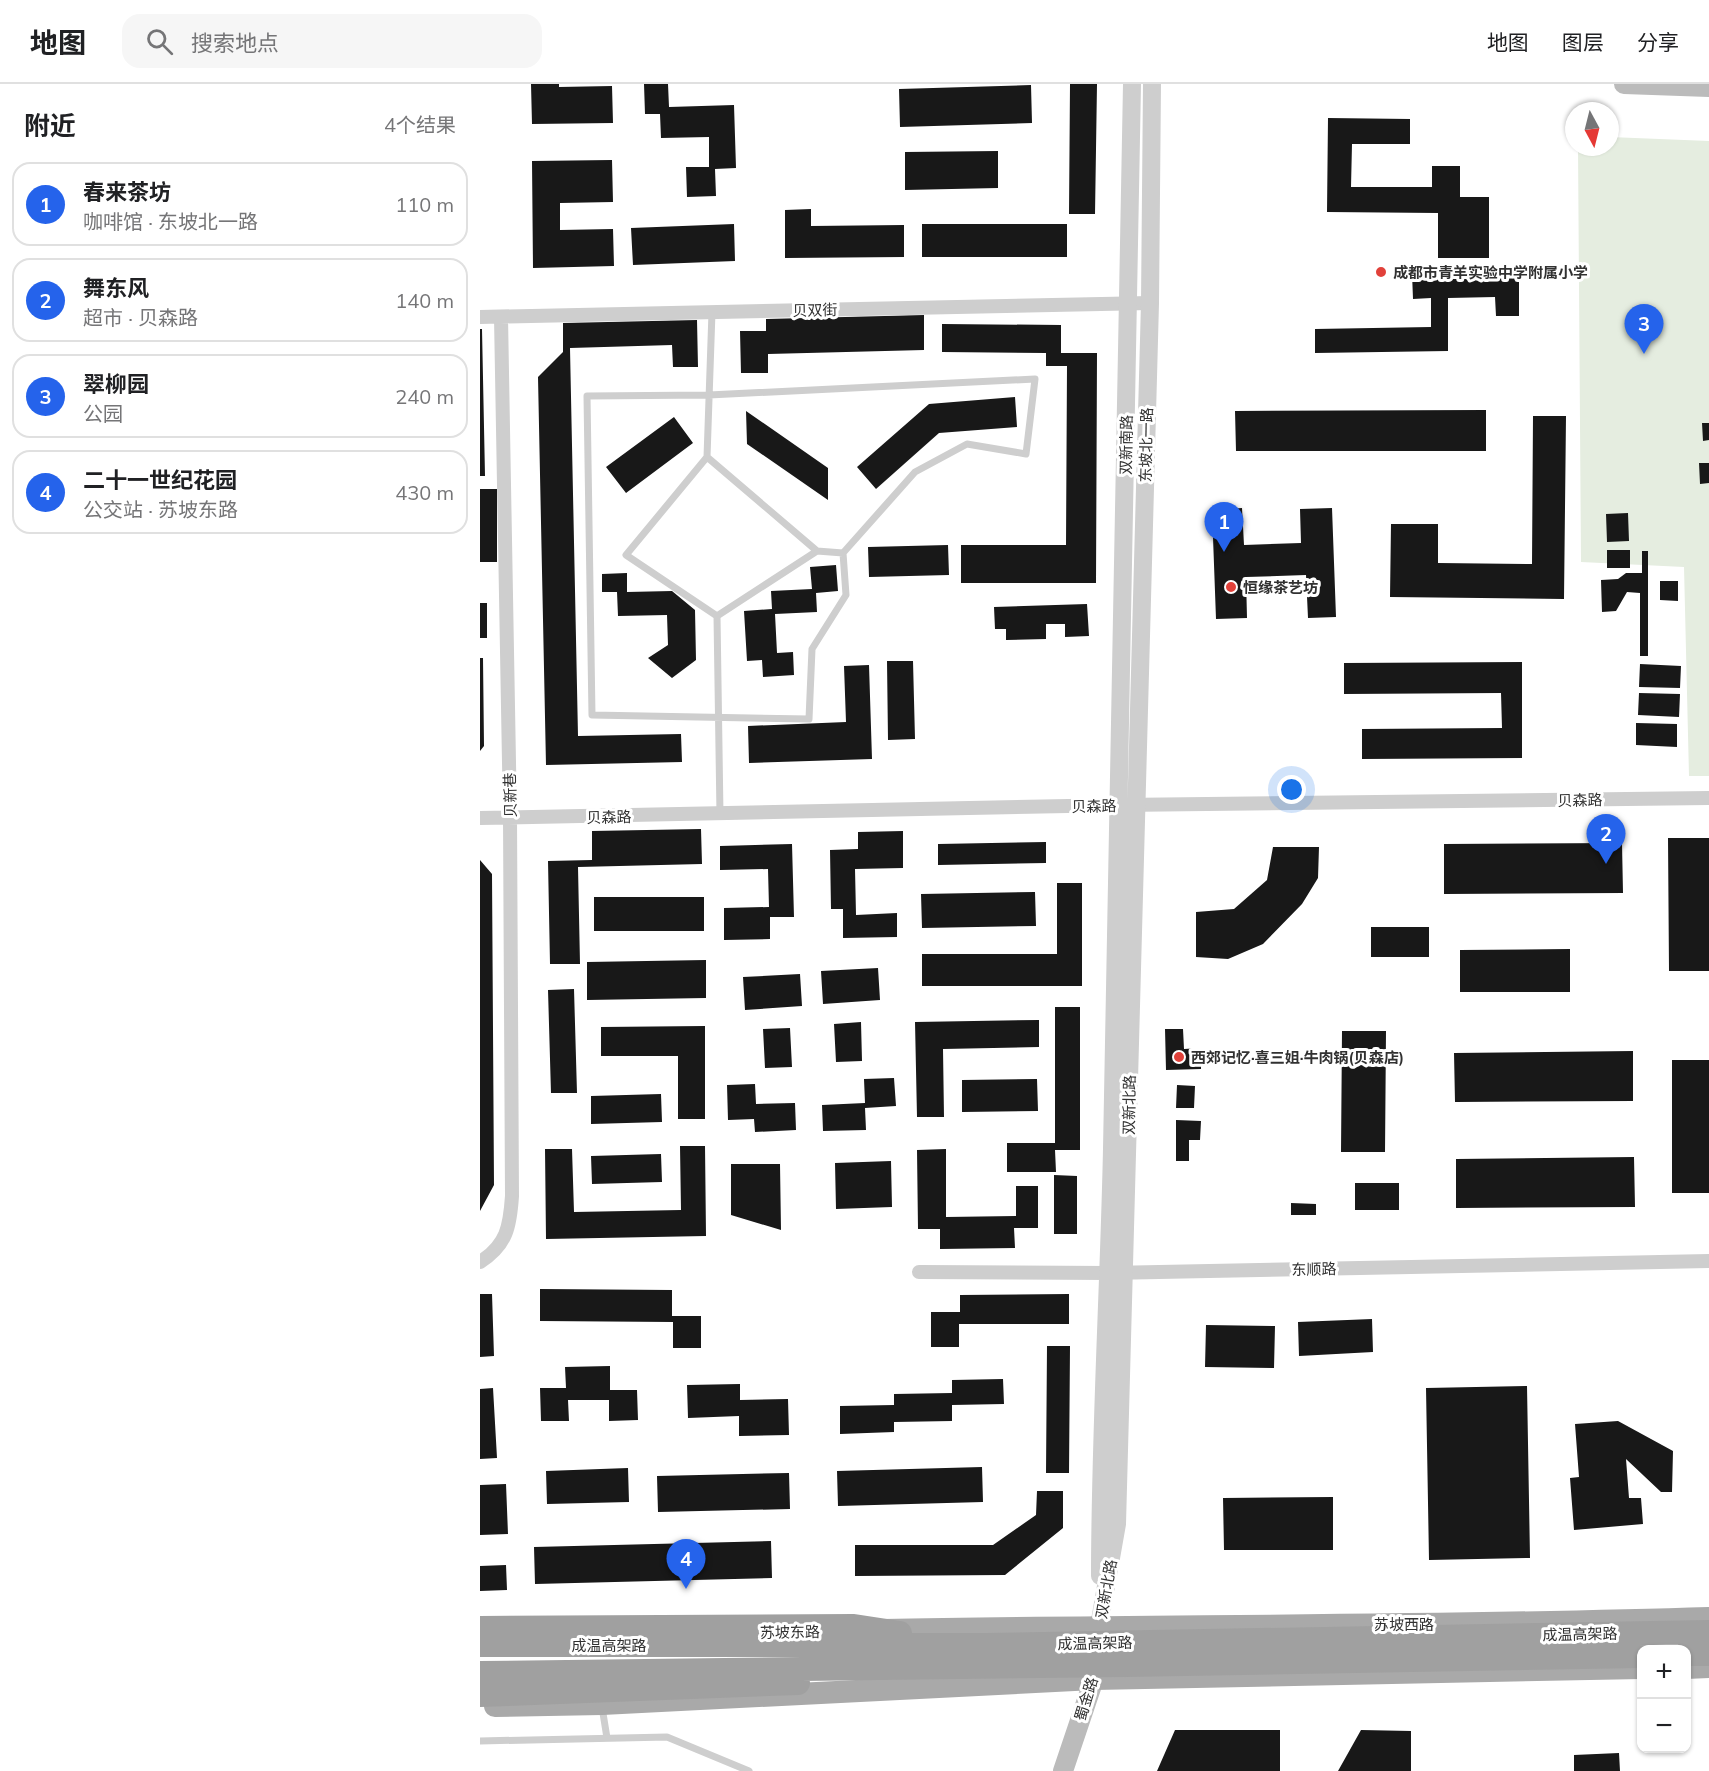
<!DOCTYPE html>
<html lang="zh">
<head>
<meta charset="utf-8">
<style>
	:root { --surface:#fff; --page:#f6f6f6; --text:#202124; --muted:#757577; --line:#e0e0e0; --accent:#2563eb }
	body { margin:0; font-family:Mulish,"Noto Sans SC",sans-serif; background:var(--page); color:var(--text) }
	.controls { position:absolute; right:18px; bottom:18px; display:grid; overflow:hidden; border-radius:12px; box-shadow:0 2px 4px #0004 }
	.controls button { width:54px; height:54px; display:grid; place-items:center; padding:0; border:0; border-bottom:2px solid var(--line); background:var(--surface); color:var(--text); font:30px sans-serif }
	.compass { position:absolute; left:1085px; top:18px; width:54px; height:54px; border-radius:50%; background:var(--surface); box-shadow:0 2px 4px #0004; rotate:173deg }
	.you { position:absolute; left:812px; top:706px; width:21px; height:21px; margin:-15px; border:4px solid #fff; border-radius:50%; background:#1a73e8; box-shadow:0 0 0 9px #1a73e833 }
	.badge { display:grid; place-items:center; width:39px; height:39px; border-radius:50%; background:var(--accent); color:#fff; font-size:20px; font-weight:700 }
	.pin { position:absolute; translate:-50% -50px; filter:drop-shadow(0 2px 3px #0008) }
	.pin::after { content:''; position:absolute; top:32px; width:21px; height:18px; background:inherit; clip-path:polygon(0 0,100% 0,50% 100%) }
	.list { margin:0; padding:0; list-style:none }
	h2 { display:flex; justify-content:space-between; align-items:center; height:78px; margin:0; padding:0 24px; font-size:26px }
	h2 small { font-size:20px; font-weight:400; color:var(--muted) }
	.list li { display:grid; grid-template-columns:39px 1fr auto; gap:18px; align-items:center; box-sizing:border-box; height:84px; margin:0 12px 12px; padding:0 12px; border:2px solid var(--line); border-radius:18px }
	.list b { display:block; font-size:22px; white-space:nowrap }
	.list p { margin:0; font-size:20px; white-space:nowrap; color:var(--muted) }
	.list em { font-size:20px; font-style:normal; color:var(--muted) }
	.icon { flex:none; width:33px; height:33px; fill:none; stroke:currentColor; stroke-width:2; stroke-linecap:round; stroke-linejoin:round }
	.map { position:relative; flex:none; width:1229px; height:1687px; overflow:hidden }
	header { display:flex; align-items:center; gap:36px; box-sizing:border-box; height:84px; padding:0 30px; background:var(--surface); border-bottom:2px solid var(--line) }
	header strong { font-size:28px }
	nav { display:flex; gap:33px; margin-inline-start:auto; font-size:21px }
	.search { width:420px; height:54px; background:var(--page); display:flex; align-items:center; gap:15px; box-sizing:border-box; padding:0 21px; border-radius:18px; color:var(--muted); font-size:22px }
	main { display:flex }
	aside { flex:1; background:var(--surface) }
	.map>svg:first-child { display:block }
	.green { fill:#e5ede0 }
	.building { fill:#181818 }
	.lines { fill:none; stroke-linecap:round; stroke-linejoin:round }
	.service { stroke:#cecece; stroke-width:7 }
	.minor { stroke:#cecece; stroke-width:14 }
	.tertiary { stroke:#cecece; stroke-width:18 }
	.secondary { stroke:#bbb; stroke-width:20 }
	.primary { stroke:#a9a9a9; stroke-width:22 }
	.trunk { stroke:#a0a0a0; stroke-width:24 }
	.poi-dot { fill:#e1413a; stroke:#fff; stroke-width:2 }
	.labels { text-anchor:middle; dominant-baseline:central; stroke-width:6; stroke-linejoin:round; paint-order:stroke }
	.poi-label { font-size:15px; font-weight:bold; fill:#313131; stroke:#fff; text-anchor:start }
	.street-label { font-size:15px; fill:#313131; stroke:#fff }
</style>
</head>
<body>
<header>
<strong>地图</strong>
<div class="search"><svg class="icon" aria-label="search" viewBox="0 0 24 24"><circle cx="10" cy="10" r="6"/><path d="M15 15l6 6"/></svg>搜索地点</div>
<nav><a>地图</a><a>图层</a><a>分享</a></nav>
</header>
<main>
<aside>
<h2>附近<small>4个结果</small></h2>
<ul class="list">
<li><span class="badge">1</span><div><b>春来茶坊</b><p>咖啡馆 · 东坡北一路</p></div><em>110 m</em></li>
<li><span class="badge">2</span><div><b>舞东风</b><p>超市 · 贝森路</p></div><em>140 m</em></li>
<li><span class="badge">3</span><div><b>翠柳园</b><p>公园</p></div><em>240 m</em></li>
<li><span class="badge">4</span><div><b>二十一世纪花园</b><p>公交站 · 苏坡东路</p></div><em>430 m</em></li>
</ul>
</aside>
<div class="map">
<svg width="1229" height="1687" viewBox="0 0 1229 1687">
	<rect width="100%" height="100%" fill="#fff"/>
	<path class="green" d="M1130,53L1229,57V692H1209L1204,483L1101,478L1098,63H1130Z"/>
	<path class="building" d="M51,0H79V3L132,2L133,39L52,40Z
		M164,0H188L189,23L254,21L256,84L235,85L236,112L207,113L206,83H229V53L181,54L180,30H165Z
		M590,0H617L615,130H589Z
		M551,1L552,39L420,43L419,5Z
		M848,34L930,35V60H872L871,103H952V82H980V113H1009V174H958V129L847,128Z
		M518,67V104L425,106V68Z
		M132,76L133,118L80,119V146L133,145L134,182L53,184L52,77Z
		M331,125V142L424,141V173L305,174V126Z
		M254,140L255,177L153,181L151,144Z
		M442,140H587V173H442Z
		M1039,187V232H1016L1015,213L968,214V267L835,269V245L951,243V214L933,215L932,189Z
		M444,231V266L288,270V289H261L260,247H286V235Z
		M217,236L218,283H193L192,261L90,264L98,652L201,650L202,678L66,681L58,293L83,268V239Z
		M462,240L581,241V269H617L616,499H481V461H586L587,282H566V269L462,268Z
		M0,245H2L5,392H0Z
		M535,313L537,343L459,349L396,405L377,383L449,320Z
		M1006,326V367H756L755,327Z
		M266,327L348,384V416L267,360Z
		M1053,332H1086L1084,515L910,513L911,440H958V479L1052,480Z
		M194,333L213,359L146,409L126,383Z
		M1222,339H1229V356L1223,357Z
		M1219,379H1229V399L1220,400Z
		M0,405H17V478H0Z
		M762,424L764,461L821,459L820,425L852,424L856,533L828,534L826,491L766,493L767,534L736,535L732,426Z
		M1148,429L1149,457L1127,458L1126,430Z
		M468,461L469,491L389,493L388,463Z
		M1127,466H1150V484H1127Z
		M1162,467H1168V572H1160V509L1147,508L1136,527L1122,528L1121,496L1138,495L1146,489H1162Z
		M356,481L358,507L336,509L337,528L295,530L297,569L313,568L314,591L283,593L282,576L267,577L264,527L292,525L291,507L332,505L330,483Z
		M147,489V508L192,507L215,526L216,576L192,594L168,574L188,561L187,531L138,532L137,508H122V490Z
		M1180,497H1198V517L1180,516Z
		M0,519H7V554H0Z
		M607,520L609,552L585,553V540H566V555L526,556V545H515L514,523Z
		M0,574H3L4,662L0,667Z
		M407,577H433L435,655L408,656Z
		M1042,578V674L882,675V645L1022,644L1021,609L864,610V579Z
		M1160,580L1201,582L1200,604L1159,603Z
		M389,581L392,675L269,679L268,642L366,638L364,582Z
		M1159,609L1200,610L1199,633L1158,631Z
		M1156,639L1197,640V663L1156,661Z
		M221,745L222,780L98,783L100,880H70L68,777L112,776V747Z
		M423,747V784L375,785L376,831L417,829V853L363,854V825H351L350,766L378,765V748Z
		M1188,754H1229V887H1189Z
		M566,758V779L458,781V760Z
		M1142,759L1143,809L964,810V760Z
		M312,760L314,833H290V855L244,856V824L289,823L288,785L240,786V762Z
		M793,763H839L838,794L822,820L783,860L748,875L716,873V828L754,825L787,796Z
		M0,776L12,790L14,1101L0,1127Z
		M577,799H602V902H442V870H577Z
		M555,808L556,842L442,844L441,810Z
		M114,813H224V847H114Z
		M891,843H949V873H891Z
		M1090,865V908H980V866Z
		M226,876V914L107,916V878Z
		M398,884L400,916L343,920L341,887Z
		M320,890L322,922L265,926L263,893Z
		M94,905L97,1009H71L68,906Z
		M575,923H600V1066H575L576,1088H527V1059H575Z
		M559,936V963L463,965L464,1033H437L435,938Z
		M381,938L382,977L356,978L354,940Z
		M225,942V1035H198V972H121V943Z
		M310,944L312,983L285,984L283,945Z
		M685,945H703L704,965L721,964V985L686,986Z
		M862,947H906L905,1068H861Z
		M1153,967V1017L975,1018L974,969Z
		M1192,976H1229V1109H1192Z
		M414,994L416,1022L385,1024L386,1046L343,1047L342,1021L385,1019L384,995Z
		M557,995L558,1027L482,1028V996Z
		M275,1000L276,1020L315,1019L316,1046L275,1048L274,1035L248,1036L247,1001Z
		M697,1001L715,1002L714,1024H696Z
		M181,1010L182,1038L111,1040V1012Z
		M696,1036L721,1037L720,1056H709V1077H696Z
		M200,1062H225L226,1152L66,1155L65,1065H92L94,1128L201,1126Z
		M466,1065V1133L536,1132V1102H558V1144H534L535,1164L460,1165V1145H438L437,1066Z
		M181,1070L182,1098L112,1100L111,1072Z
		M1154,1073L1155,1123L976,1124V1075Z
		M411,1077L412,1123L356,1125L355,1079Z
		M251,1080H300L301,1146L251,1131Z
		M574,1091L597,1092V1150H574Z
		M875,1099H919V1126H875Z
		M811,1119L836,1120V1131H811Z
		M60,1205L192,1206V1232H221V1264H193V1238L60,1237Z
		M0,1210H12L14,1272L0,1273Z
		M589,1210V1240H479V1263H451V1228H480V1211Z
		M892,1235L893,1268L819,1272L818,1238Z
		M726,1241L795,1242L794,1284L725,1283Z
		M567,1262H590L589,1389H566Z
		M130,1282V1306H157L158,1336L129,1337V1316H88L89,1337H61L60,1304H86L85,1283Z
		M523,1295L524,1320L472,1321V1337L414,1338V1348L360,1350V1322L414,1321V1310L472,1309V1296Z
		M260,1300V1316L308,1315L309,1351L259,1352V1332L208,1334L207,1301Z
		M1047,1302L1050,1474L949,1476L946,1304Z
		M13,1304L17,1374L0,1375V1305Z
		M1138,1337L1193,1367L1192,1408H1181L1146,1375L1149,1414H1161L1163,1440L1094,1446L1090,1394L1099,1393L1095,1340Z
		M502,1383L503,1418L358,1422L357,1387Z
		M148,1384L149,1418L67,1420L66,1387Z
		M309,1389L310,1425L178,1428L177,1392Z
		M26,1400L28,1450L0,1451V1401Z
		M557,1407H583V1444L525,1491L375,1492V1461H513L556,1431Z
		M853,1413V1466H744L743,1414Z
		M291,1457L292,1494L55,1500L54,1463Z
		M26,1481L27,1506L0,1507V1482Z
		M695,1646H800V1687H677Z
		M881,1646L931,1647V1687H858Z
		M1139,1669L1140,1687H1094V1671Z"/>
	<g class="lines">
		<path class="service" d="M232,228L227,373L337,467L237,532L240,731
			M227,373L146,471L237,532
			M337,467L363,469L366,511L332,565L329,635L112,631L107,312L229,311L555,295L546,370L487,360L435,388L363,469
			M122,1623L127,1654
			M0,1657L187,1653L269,1687"/>
		<path class="minor" d="M0,233L670,219
			M0,734L640,721L1229,714
			M0,1178C27,1161 30,1142 32,1112L30,734L21,233
			M439,1188L629,1189L1229,1177"/>
		<path class="tertiary" d="M620,1492C620,1349 629,1207 632,1065C640,710 647,355 652,0
			M619,1542L637,1440L670,219L672,0"/>
		<path class="secondary" d="M1144,0L1229,3
			M583,1687L614,1595L615,1580"/>
		<path class="primary" d="M403,1546C678,1541 954,1543 1229,1534
			M1206,1584L1229,1583
			M15,1622L122,1620L614,1595L1162,1584"/>
		<path class="trunk" d="M0,1544L374,1542L420,1549
			M0,1561H506L1229,1548
			M1206,1570H1229
			M0,1589L646,1581L1162,1572
			M0,1611L318,1599"/>
	</g>
	<g class="poi-dot">
		<circle cx="901" cy="188" r="6"/>
		<circle cx="751" cy="503" r="6"/>
		<circle cx="699" cy="973" r="6"/>
	</g>
	<g class="labels">
		<g class="poi-label">
			<text x="913" y="188">成都市青羊实验中学附属小学</text>
			<text x="763" y="503">恒缘茶艺坊</text>
			<text x="711" y="973">西郊记忆·喜三姐·牛肉锅(贝森店)</text>
		</g>
		<g class="street-label">
			<text transform="translate(335 226) rotate(-1)">贝双街</text>
			<text transform="translate(646 361) rotate(-89)">双新南路</text>
			<text transform="translate(666 361) rotate(-89)">东坡北一路</text>
			<text transform="translate(30 711) rotate(-91)">贝新巷</text>
			<text transform="translate(1100 716) rotate(-1)">贝森路</text>
			<text transform="translate(614 722) rotate(-1)">贝森路</text>
			<text transform="translate(129 733) rotate(-1)">贝森路</text>
			<text transform="translate(649 1021) rotate(-89)">双新北路</text>
			<text transform="translate(834 1185) rotate(-1)">东顺路</text>
			<text transform="translate(626 1505) rotate(-80)">双新北路</text>
			<text x="924" y="1540">苏坡西路</text>
			<text transform="translate(310 1548) rotate(-1)">苏坡东路</text>
			<text transform="translate(1100 1550) rotate(-1)">成温高架路</text>
			<text transform="translate(615 1559) rotate(-1)">成温高架路</text>
			<text x="129" y="1561">成温高架路</text>
			<text transform="translate(606 1615) rotate(-73)">蜀金路</text>
		</g>
	</g>
</svg>
<div class="controls">
<button>+</button>
<button>−</button>
</div>
<svg class="compass" viewBox="-18 -18 36 36"><path d="M0-13l5 13h-10z" fill="#e53935"/><path d="M0 13l5-13h-10z" fill="#757577"/></svg>
<div class="you"></div>
<div class="pin badge" style="left:744px;top:468px">1</div>
<div class="pin badge" style="left:1126px;top:780px">2</div>
<div class="pin badge" style="left:1164px;top:270px">3</div>
<div class="pin badge" style="left:206px;top:1505px">4</div>
</div>
</main>
</body>
</html>
